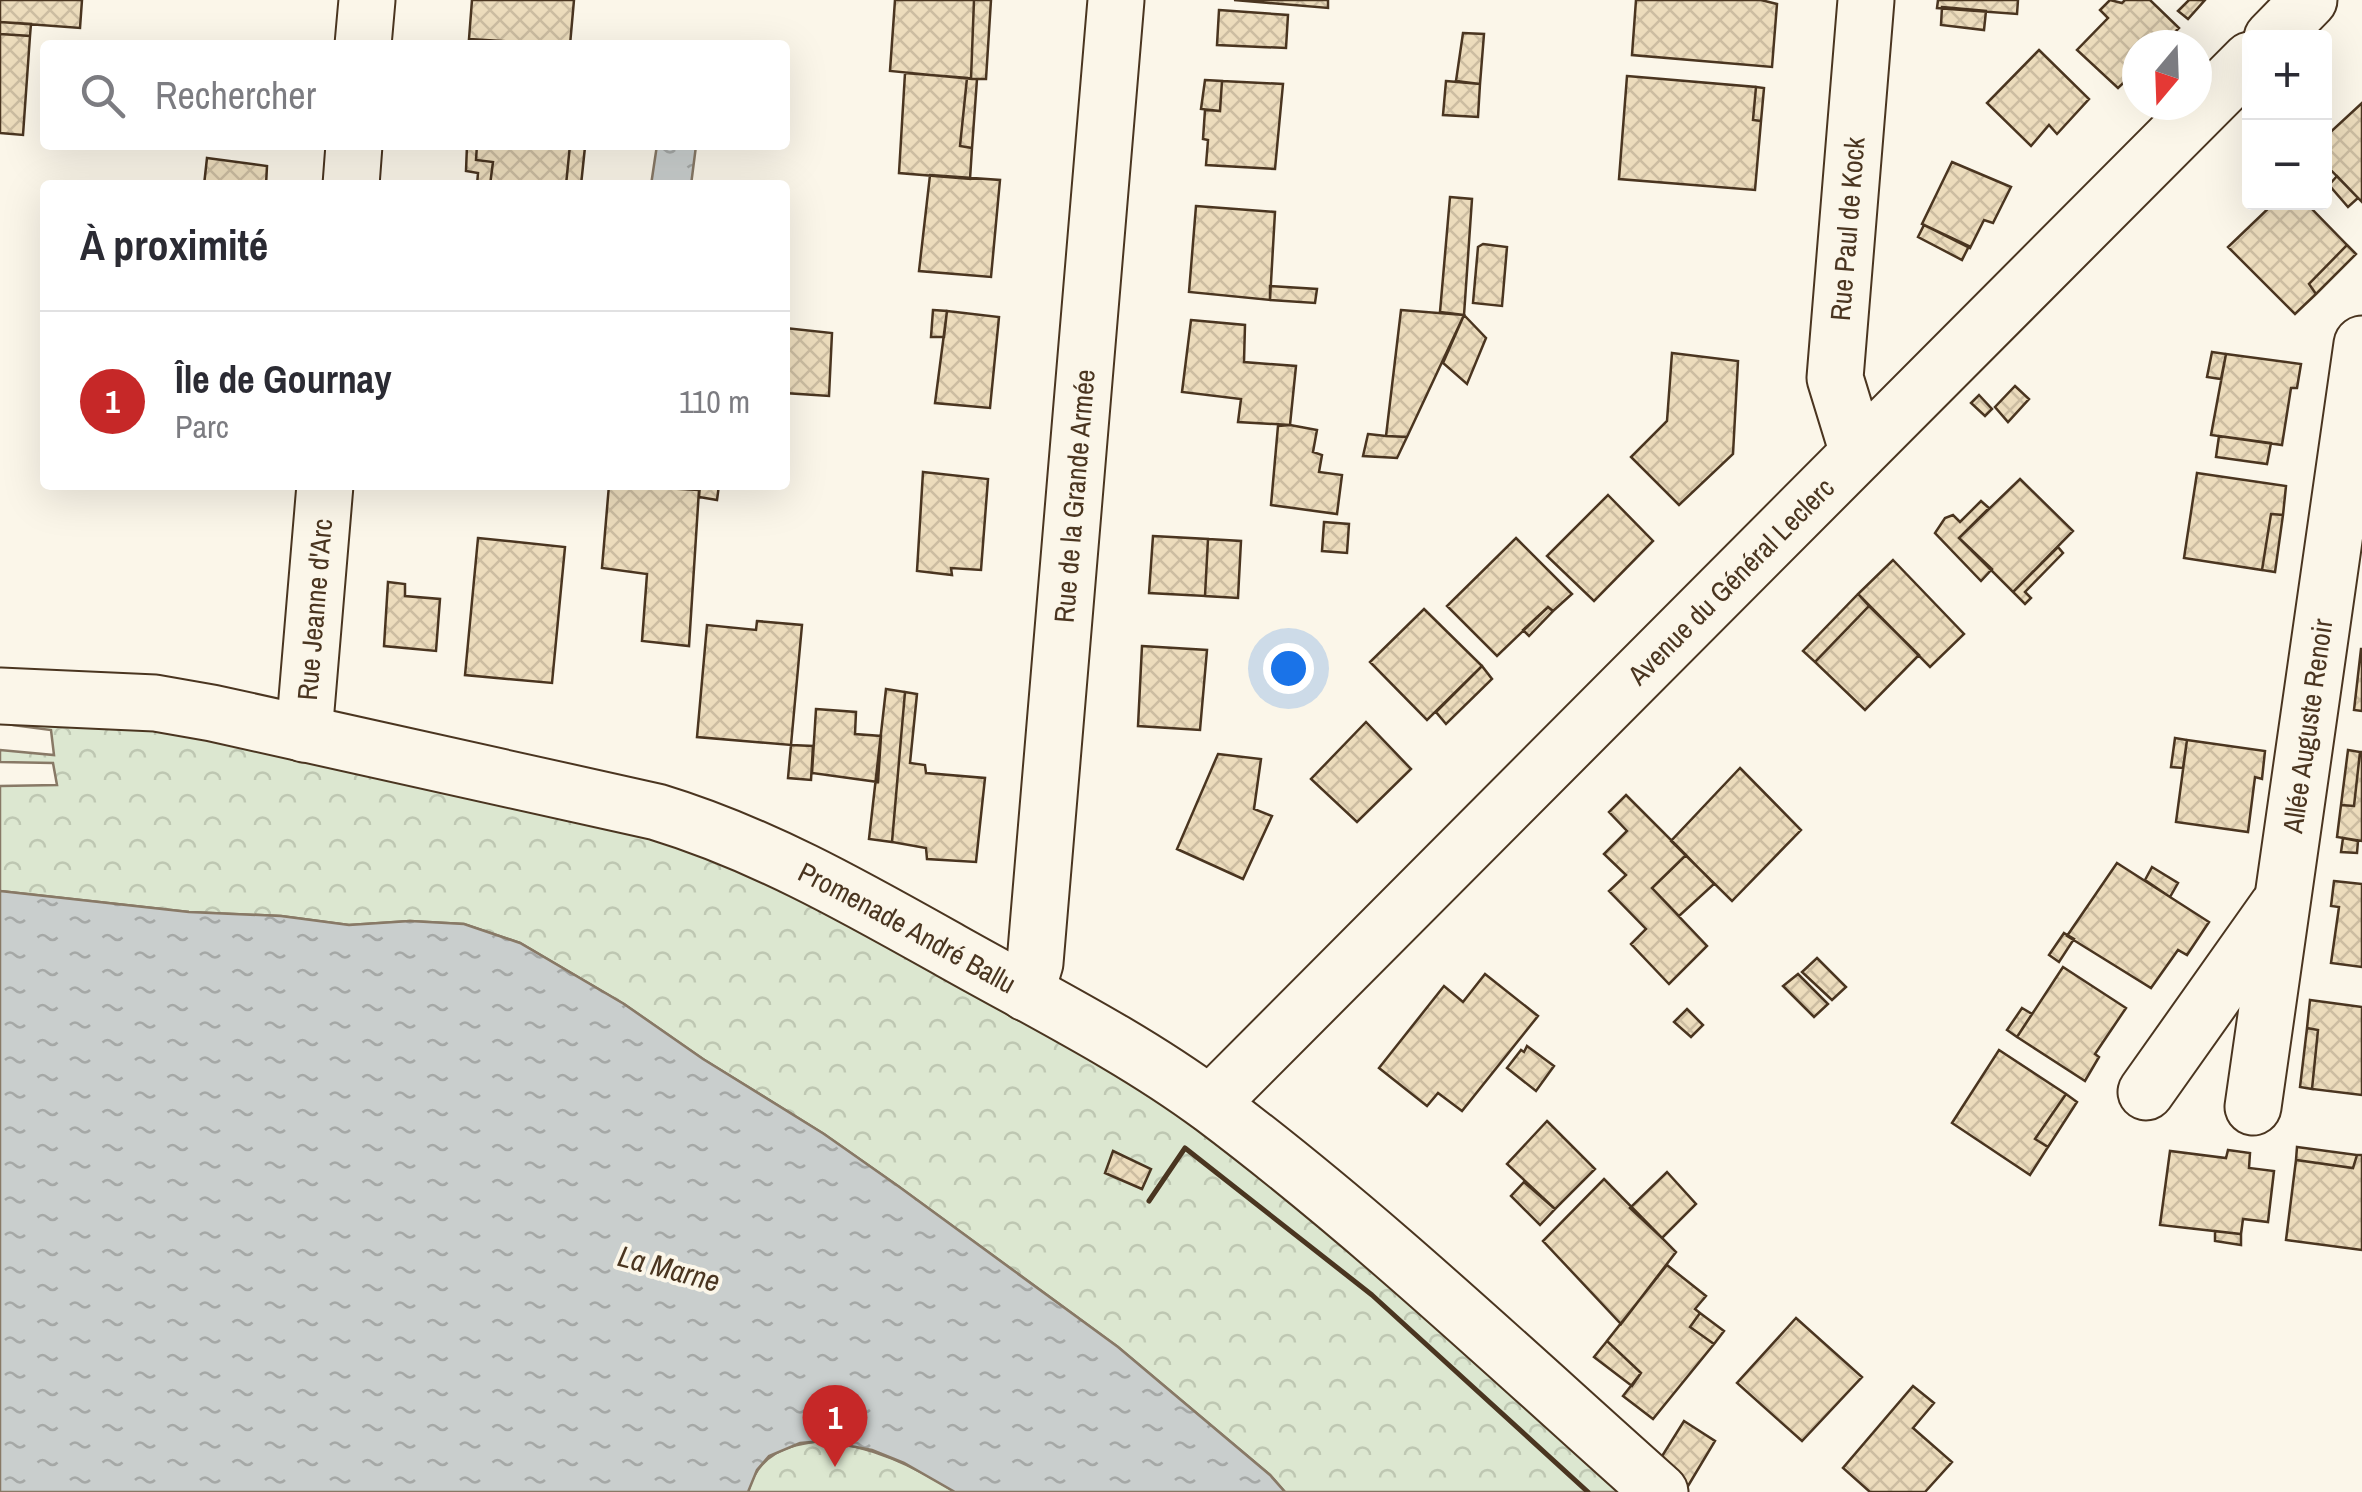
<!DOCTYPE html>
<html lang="fr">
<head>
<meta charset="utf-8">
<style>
	:root { --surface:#fff; --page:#f7f7f7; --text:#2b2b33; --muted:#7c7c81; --line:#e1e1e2; --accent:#c62828 }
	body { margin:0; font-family:"Archivo Narrow",sans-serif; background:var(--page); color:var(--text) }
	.controls { position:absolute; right:30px; top:30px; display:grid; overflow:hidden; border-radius:10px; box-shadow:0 10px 40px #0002 }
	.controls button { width:90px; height:90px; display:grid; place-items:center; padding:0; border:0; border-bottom:2px solid var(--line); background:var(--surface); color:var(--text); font:50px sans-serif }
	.compass { position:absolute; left:2122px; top:30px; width:90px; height:90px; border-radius:50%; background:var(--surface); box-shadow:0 10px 40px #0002; rotate:199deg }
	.you { position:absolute; left:1288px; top:668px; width:35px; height:35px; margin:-25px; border:8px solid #fff; border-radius:50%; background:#1a73e8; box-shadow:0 0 0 15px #1a73e833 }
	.badge { display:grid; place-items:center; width:65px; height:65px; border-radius:50%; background:var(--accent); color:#fff; font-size:32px; font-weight:700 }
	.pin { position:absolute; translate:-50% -82px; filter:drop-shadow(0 2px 5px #0008) }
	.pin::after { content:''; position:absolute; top:52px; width:35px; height:30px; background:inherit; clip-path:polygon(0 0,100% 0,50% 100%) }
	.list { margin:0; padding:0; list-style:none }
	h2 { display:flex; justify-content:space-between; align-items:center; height:130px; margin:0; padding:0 40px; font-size:42px }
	h2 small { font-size:32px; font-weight:400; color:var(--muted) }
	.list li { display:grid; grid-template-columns:65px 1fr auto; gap:30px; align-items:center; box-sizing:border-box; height:180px; padding:0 40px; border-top:2px solid var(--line) }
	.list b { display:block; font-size:38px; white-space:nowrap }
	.list p { margin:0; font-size:32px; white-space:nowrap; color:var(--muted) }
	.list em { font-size:32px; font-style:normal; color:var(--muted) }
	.icon { flex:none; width:55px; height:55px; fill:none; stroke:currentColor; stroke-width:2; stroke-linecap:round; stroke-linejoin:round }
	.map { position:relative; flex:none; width:2362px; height:1492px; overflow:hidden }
	.search { position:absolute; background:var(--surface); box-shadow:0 10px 40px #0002; left:40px; top:40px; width:750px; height:110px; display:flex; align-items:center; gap:25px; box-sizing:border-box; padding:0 35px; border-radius:10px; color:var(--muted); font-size:38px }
	.panel { position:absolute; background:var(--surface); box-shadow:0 10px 40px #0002; left:40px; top:180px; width:750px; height:310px; border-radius:10px }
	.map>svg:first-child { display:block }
	.park { fill:url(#park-crowns); stroke:#887966; stroke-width:2.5 }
	.water { fill:url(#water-ripples); stroke:#887966; stroke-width:2.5 }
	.building { fill:url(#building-cross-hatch); stroke:#4a3520; stroke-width:2.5 }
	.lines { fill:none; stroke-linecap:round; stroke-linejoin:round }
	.minor-casing { stroke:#4a3520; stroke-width:59 }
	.minor { stroke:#fbf6e9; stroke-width:55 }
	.wall { stroke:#4a3520; stroke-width:5 }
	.labels { text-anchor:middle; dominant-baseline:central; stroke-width:8; stroke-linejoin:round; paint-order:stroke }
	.street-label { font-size:28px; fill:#4a3520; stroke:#fbf6e9 }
	.water-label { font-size:30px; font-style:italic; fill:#4a3520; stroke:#fbf6e9 }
</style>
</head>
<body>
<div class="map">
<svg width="2362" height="1492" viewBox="0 0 2362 1492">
	<defs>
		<pattern id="park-crowns" width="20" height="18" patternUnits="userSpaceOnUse" patternTransform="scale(2.5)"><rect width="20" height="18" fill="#dce7d0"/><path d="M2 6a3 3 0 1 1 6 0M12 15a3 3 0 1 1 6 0" fill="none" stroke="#bec7b2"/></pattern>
		<pattern id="water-ripples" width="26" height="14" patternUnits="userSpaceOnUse" patternTransform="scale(2.5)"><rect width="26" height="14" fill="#c9cecd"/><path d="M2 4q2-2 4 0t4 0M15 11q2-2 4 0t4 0" fill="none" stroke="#a5a8a6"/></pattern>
		<pattern id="building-cross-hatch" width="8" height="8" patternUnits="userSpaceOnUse" patternTransform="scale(2.5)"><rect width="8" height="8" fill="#ecdcbc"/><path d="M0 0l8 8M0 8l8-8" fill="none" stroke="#ccbda1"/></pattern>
	</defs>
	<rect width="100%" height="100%" fill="#fbf6e9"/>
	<path class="park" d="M84,710L546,801L797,886L1207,1126L1633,1492H1285L1270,1475L1118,1347L898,1186L824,1134L703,1059L624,1004L520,943L464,924L410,921L349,925L281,916L189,912L0,891V786L57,785L53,763L0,762V750L54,755L51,730L13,725L5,720Z
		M823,1441C872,1446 914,1466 955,1492H748C758,1454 787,1444 823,1441Z"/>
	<path class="water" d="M657,145L696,146L691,185H651Z
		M0,891L189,912L281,916L349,925L410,921L464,924L520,943L624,1004L703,1059L824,1134L898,1186L1118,1347L1270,1475L1285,1492H955L904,1463L872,1450L823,1441L800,1443L769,1456L757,1470L748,1492H0Z"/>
	<path class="building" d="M0,0H82L80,28L0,22Z
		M472,0H574L570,45L469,39Z
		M895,0H974L971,79L890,71Z
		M974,0H991L986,79H971Z
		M1234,0H1328V8Z
		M1636,0H1761L1777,4L1772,67L1632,55Z
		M1938,0H2018L2017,14L1937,8Z
		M2110,0L2122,3L2125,0H2150L2179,28L2162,45H2137V70L2118,88L2077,50L2108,18L2100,10Z
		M2189,0H2205L2188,19L2178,11Z
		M1942,7L1986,11L1984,30L1941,25Z
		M1219,10L1288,15L1286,48L1217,45Z
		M0,22L31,24L30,36L0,34Z
		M1463,33L1484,34L1480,84L1456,81Z
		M0,34L30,36L23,135L0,133Z
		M2039,50L2089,99L2057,134L2049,125L2031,146L1987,103Z
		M905,73L967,78L960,146L972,148L970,179L899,173Z
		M1627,76L1756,87L1753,120L1761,121L1755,190L1619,179Z
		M967,78L977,79L972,148L960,146Z
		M1205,80L1222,81L1220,111L1201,109Z
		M1222,81L1283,84L1275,169L1206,165L1208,140L1203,139L1205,110L1220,111Z
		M1446,81L1480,84L1478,117L1443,115Z
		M1756,87L1764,88L1761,121L1753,120Z
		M2362,103V202L2324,163V138Z
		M467,145H477L476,160L493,162L490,185H477L478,173L466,171Z
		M477,145H570L566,185H490L493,162L476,160Z
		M570,145L585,147L581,185H566Z
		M207,158L267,166L266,185H204Z
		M1952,162L2011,187L1993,223L1984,220L1970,248L1922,224Z
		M930,175L1000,180L991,277L919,271Z
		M2337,176L2358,198L2348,207L2329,185Z
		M1450,197L1472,199L1464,315L1440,312Z
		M2275,202H2305L2347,245L2309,284L2316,294L2295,314L2228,247Z
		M1196,206L1275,212L1270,300L1189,292Z
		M1924,225L1969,246L1962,260L1918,237Z
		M1483,244L1507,247L1502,306L1473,303L1478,247Z
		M2347,245L2356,254L2316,294L2309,284Z
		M1270,286L1317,289L1315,303L1270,300Z
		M933,310L947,311L944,337H931Z
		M1401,310L1464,315L1407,437L1386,436Z
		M947,311L999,317L990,408L935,403Z
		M1464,315L1486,338L1467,384L1443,363Z
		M1191,320L1245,325L1244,362L1296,366L1290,425L1238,422L1241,399L1182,392Z
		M785,328L832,333L829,396L785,393Z
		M2212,352L2226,354L2221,379L2207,377Z
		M1672,353L1738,361L1733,454L1679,505L1631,457L1667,421Z
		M2226,354L2301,364L2297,388H2291L2282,445L2211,435Z
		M2015,386L2029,399L2008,422L1995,407Z
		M1979,395L1992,409L1985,416L1971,403Z
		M1290,425L1317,430L1313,452L1322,455L1319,472L1342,475L1337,514L1271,505L1278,426Z
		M1368,434L1386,436L1407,437L1397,458L1363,456Z
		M2219,436L2271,443L2267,464L2216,457Z
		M923,472L988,479L981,570L951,568L952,575L917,571Z
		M2197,473L2286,486L2283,515L2271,514L2262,570L2184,558Z
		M2020,479L2073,531L2013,592L1959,538Z
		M609,485L699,490L689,646L642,641L647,574L602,568Z
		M700,485H719L717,500L699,497Z
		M1608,495L1653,541L1594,601L1547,556Z
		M1981,501L1989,508L1959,538L1992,569L1981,581L1935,533L1945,518L1953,515L1960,522Z
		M2271,514L2283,515L2275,572L2262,570Z
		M1324,522L1349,524L1347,553L1322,551Z
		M1153,536L1208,539L1205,596L1149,593Z
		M478,538L565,547L552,683L465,675Z
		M1516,538L1572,594L1553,611L1548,607L1497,656L1447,606Z
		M1208,539L1241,541L1238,598L1205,596Z
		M2058,547L2063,553L2025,592L2031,598L2025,604L2013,592Z
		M1893,560L1964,634L1930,667L1858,594Z
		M388,582L405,584V596L440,599L436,651L384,646Z
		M1858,594L1869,606L1815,662L1803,651Z
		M1869,606L1919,655L1865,710L1815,662Z
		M1548,607L1553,611L1529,636L1523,630Z
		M1424,609L1482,666L1427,720L1370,662Z
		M757,621L802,625L791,745L697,737L707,625L756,630Z
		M1142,646L1207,650L1200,730L1138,726Z
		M2361,649H2362V711L2354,710Z
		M1482,666L1492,679L1446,724L1436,712Z
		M886,689L905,692L892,842L869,839Z
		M905,692L917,694L910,763L925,765L926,773L985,778L976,862L927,859L926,848L892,842Z
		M816,709L856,712L855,734L881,736L878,782L812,773Z
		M1366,722L1411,769L1357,822L1311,779Z
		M2175,738L2187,740L2183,768L2171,767Z
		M2187,740L2265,751L2262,779L2255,777L2248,832L2176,822Z
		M791,745L813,746L811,780L788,778Z
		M2348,750L2360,752L2354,806L2341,805Z
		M2360,752H2362V841L2337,837L2341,805L2354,806Z
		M1218,754L1261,759L1254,809L1272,816L1243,879L1177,849Z
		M1740,768L1801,830L1732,901L1671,841Z
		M1626,795L1686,855L1652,888L1707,946L1669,984L1631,944L1646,929L1609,891L1626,875L1604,854L1627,831L1609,812Z
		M2343,838L2358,841L2357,853L2341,852Z
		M1686,855L1714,884L1679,916L1652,888Z
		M2117,863L2209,922L2187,955L2178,950L2151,988L2067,936Z
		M2152,867L2178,883L2170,897L2145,880Z
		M2334,881L2362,884V967L2331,963L2339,907L2331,906Z
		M2064,933L2074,939L2059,962L2049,955Z
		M1817,958L1846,987L1832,1000L1802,972Z
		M2063,967L2126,1008L2095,1054L2099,1057L2085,1081L2017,1037Z
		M1485,974L1538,1016L1462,1111L1438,1093L1427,1106L1379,1068L1444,986L1463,1002Z
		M1798,974L1828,1004L1814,1017L1783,986Z
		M2310,1000L2362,1007V1095L2312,1089L2318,1030L2307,1028Z
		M2022,1008L2032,1014L2017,1037L2007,1030Z
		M1687,1009L1703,1025L1691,1037L1674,1022Z
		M2307,1028L2318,1030L2312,1089L2300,1087Z
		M1527,1046L1554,1066L1536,1091L1507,1068L1521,1050L1524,1052Z
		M1999,1050L2066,1094L2035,1139L2048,1147L2030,1175L1952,1123Z
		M2066,1094L2077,1102L2048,1147L2035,1139Z
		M1547,1121L1595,1169L1555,1209L1507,1164Z
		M2297,1147L2357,1155L2353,1168L2296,1160Z
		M2228,1150L2250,1153L2249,1168L2274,1171L2268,1222L2243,1219L2241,1234L2160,1225L2170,1151L2226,1158Z
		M1113,1151L1151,1169L1142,1189L1105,1173Z
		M2357,1155H2362V1250L2286,1240L2296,1160L2353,1168Z
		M1667,1172L1696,1204L1662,1238L1630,1208Z
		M1604,1179L1676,1252L1621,1324L1543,1241Z
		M1524,1182L1555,1209L1540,1225L1511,1196Z
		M2215,1231L2241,1234V1245L2215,1241Z
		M1667,1265L1706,1296L1695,1309L1700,1313L1690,1327L1714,1344L1653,1419L1623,1396L1641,1373L1607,1341Z
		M1700,1313L1724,1331L1714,1344L1690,1327Z
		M1796,1318L1862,1377L1802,1441L1737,1383Z
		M1607,1341L1641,1373L1632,1386L1594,1357Z
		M1913,1386L1934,1403L1913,1428L1952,1462L1925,1492H1870L1843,1468Z
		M1684,1421L1715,1441L1688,1486L1659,1461Z"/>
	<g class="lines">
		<defs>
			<g id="minor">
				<path d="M2272,38L2309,0"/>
				<path d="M363,45L367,0"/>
				<path d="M351,185L354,145"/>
				<path id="s1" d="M1858,453L1835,378L1866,0"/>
				<path id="s2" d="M0,696L155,703L212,713L657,812C762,844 855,897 951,951C1038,1000 1131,1046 1212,1106C1369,1224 1513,1361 1660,1492"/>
				<path id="s3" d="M304,734L325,485"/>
				<path id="s4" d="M1026,993L1035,963L1116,0"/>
				<path d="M2146,1092L2277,907"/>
				<path id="s5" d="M1210,1104L2250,60"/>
				<path id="s6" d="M2253,1107L2362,344"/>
			</g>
		</defs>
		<use href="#minor" class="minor-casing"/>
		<use href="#minor" class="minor"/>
		<path class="wall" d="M1149,1201L1185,1148L1372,1295L1588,1492"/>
	</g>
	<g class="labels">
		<g class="street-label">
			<text stroke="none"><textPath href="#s1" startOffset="228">Rue Paul de Kock</textPath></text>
			<text stroke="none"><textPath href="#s4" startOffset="500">Rue de la Grande Armée</textPath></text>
			<text stroke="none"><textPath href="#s5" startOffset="738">Avenue du Général Leclerc</textPath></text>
			<text stroke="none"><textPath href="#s3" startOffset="125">Rue Jeanne d'Arc</textPath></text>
			<text stroke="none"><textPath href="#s6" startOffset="385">Allée Auguste Renoir</textPath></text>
			<text stroke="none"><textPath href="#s2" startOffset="945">Promenade André Ballu</textPath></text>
		</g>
		<g class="water-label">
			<text transform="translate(669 1268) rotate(15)">La Marne</text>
		</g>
	</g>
</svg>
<div class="controls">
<button>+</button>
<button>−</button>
</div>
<svg class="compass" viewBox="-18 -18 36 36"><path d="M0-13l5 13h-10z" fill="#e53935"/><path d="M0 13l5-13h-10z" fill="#7c7c81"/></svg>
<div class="you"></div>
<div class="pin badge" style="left:835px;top:1467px">1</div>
<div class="search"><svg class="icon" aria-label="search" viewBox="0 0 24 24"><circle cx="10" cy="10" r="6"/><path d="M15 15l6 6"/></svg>Rechercher</div>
<section class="panel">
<h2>À proximité<small></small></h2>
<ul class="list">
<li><span class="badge">1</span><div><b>Île de Gournay</b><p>Parc</p></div><em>110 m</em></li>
</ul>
</section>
</div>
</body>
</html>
